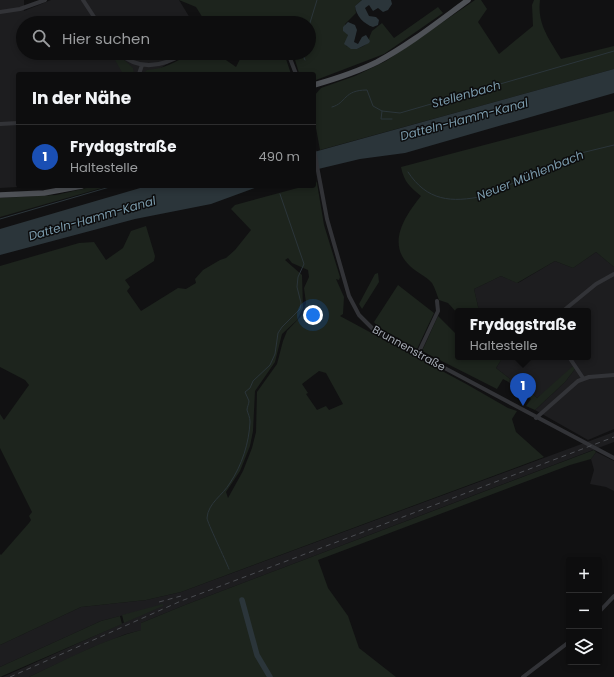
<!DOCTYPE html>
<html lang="de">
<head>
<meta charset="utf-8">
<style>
	:root { --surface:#0d0d0e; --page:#1b1b1c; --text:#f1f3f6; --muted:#9a9c9e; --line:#2d2d2e; --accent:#2563eb }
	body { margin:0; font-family:Poppins,sans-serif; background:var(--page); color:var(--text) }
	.controls { position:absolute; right:12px; bottom:12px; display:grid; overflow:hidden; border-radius:4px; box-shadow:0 2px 6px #0003 }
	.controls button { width:36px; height:36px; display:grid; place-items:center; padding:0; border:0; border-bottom:1px solid var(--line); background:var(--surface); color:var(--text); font:20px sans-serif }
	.you { position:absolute; left:313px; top:315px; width:14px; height:14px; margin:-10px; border:3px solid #fff; border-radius:50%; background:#1a73e8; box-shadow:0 0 0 6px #1a73e833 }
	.badge { display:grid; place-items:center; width:26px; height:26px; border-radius:50%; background:var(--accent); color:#fff; font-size:13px; font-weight:700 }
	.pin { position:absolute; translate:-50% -33px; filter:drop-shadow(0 1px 2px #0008) }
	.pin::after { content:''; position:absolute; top:21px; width:14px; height:12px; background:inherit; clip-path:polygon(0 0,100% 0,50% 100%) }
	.popup { position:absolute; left:455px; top:308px; width:136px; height:52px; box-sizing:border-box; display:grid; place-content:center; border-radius:4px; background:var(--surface); filter:drop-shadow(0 1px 3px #0005); font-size:13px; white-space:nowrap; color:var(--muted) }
	.popup b { font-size:15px; color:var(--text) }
	.popup::after { content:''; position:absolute; left:50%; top:100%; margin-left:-8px; border:8px solid transparent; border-top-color:var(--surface) }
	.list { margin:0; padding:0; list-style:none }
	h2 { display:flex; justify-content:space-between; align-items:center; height:52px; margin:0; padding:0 16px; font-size:17px }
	h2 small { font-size:13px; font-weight:400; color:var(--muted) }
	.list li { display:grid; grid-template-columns:26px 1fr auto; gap:12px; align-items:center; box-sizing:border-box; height:64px; padding:0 16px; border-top:1px solid var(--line) }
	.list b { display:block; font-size:15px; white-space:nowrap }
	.list p { margin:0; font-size:13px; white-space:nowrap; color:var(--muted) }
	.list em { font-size:13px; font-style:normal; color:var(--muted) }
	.icon { flex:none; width:22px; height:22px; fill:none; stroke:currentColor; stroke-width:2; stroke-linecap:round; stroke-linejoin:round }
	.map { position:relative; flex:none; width:614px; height:677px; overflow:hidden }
	.search { position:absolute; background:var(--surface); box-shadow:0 2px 6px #0003; left:16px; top:16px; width:300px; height:44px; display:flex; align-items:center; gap:10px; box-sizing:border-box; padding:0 14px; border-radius:22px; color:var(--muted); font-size:15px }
	.panel { position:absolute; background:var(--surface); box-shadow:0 2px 6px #0003; left:16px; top:72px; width:300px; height:116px; border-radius:4px }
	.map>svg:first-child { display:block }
	.built { fill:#1d1d1f }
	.green { fill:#1d241d; fill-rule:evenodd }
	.water { fill:#2b353a }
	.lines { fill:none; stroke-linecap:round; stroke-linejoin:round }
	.stream { stroke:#2b353a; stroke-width:1 }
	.river { stroke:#2b353a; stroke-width:5.5 }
	.minor { stroke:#323337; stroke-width:4 }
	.major { stroke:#4e5156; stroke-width:5.5 }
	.rail { stroke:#494b50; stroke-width:1; stroke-dasharray:5 4; stroke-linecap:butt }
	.labels { text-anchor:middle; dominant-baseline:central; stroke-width:3; stroke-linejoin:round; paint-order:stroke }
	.street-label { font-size:11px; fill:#a3a9b2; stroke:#0c0c0d }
	.water-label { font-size:12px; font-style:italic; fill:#7b9bac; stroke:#0c0c0d }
</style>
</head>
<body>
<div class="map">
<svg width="614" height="677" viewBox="0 0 614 677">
	<rect width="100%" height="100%" fill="#111112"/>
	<path class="built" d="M0,0H24V11L51,0H179L193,23H23V53H183L152,74H18V186H35L0,188Z
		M596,252L614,267V429L588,440L535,410L565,382L575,369L537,398L523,385L520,388L508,382L510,379L496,368L503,357H588V311H479L474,289L501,276L518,283L555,261L573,268Z
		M614,432V442L185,605L141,623L142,630L126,634L91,648L29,677H3L163,605L101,621L0,667V645L81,607L146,600L181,592Z
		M596,452L614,461V491L606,487L590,484L594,470L591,459Z"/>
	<path class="green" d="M179,0H362L355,6L356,13L345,24L348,35L346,46L357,49C370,44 367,42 372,31L382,23L394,38L438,7L443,13L384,54L316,80L314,79V74L299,73L293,53H309V23H206L196,7Z
		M475,0H481L487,9L478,22L499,54L533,26L532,5L534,0H540C537,24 549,39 561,59L614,46V69L320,150L314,117V96L321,88L355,76L386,61Z
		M111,53C117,53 128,63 133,68L134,74H123Z
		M191,53H216L236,67L241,57L236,53H284L291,74H143L147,70C164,69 176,62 191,53Z
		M614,111V267L596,252L573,268L555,261L517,283L501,276L474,289L479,311H458V314L448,303L439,300C437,295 435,288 432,283C426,276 416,272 410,266C386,244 405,216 421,196C410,187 404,182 401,167Z
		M314,177L317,183L324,225L340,277L339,280L336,279L344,297L343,314L340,316L468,385L508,408L517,411L512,419L516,432L544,457L181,592L146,600L81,607L0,645V554L1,555L29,523L31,520L29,516L32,512L0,448V414L4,420L29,385L25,380L0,367V266L79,243L94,242L106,260L123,248L131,231L146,226L155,256L154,261L125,280L130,287L127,291L141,311L178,288L186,289L196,283L195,279L203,270L220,260L226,258L235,250L251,230L231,209L235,205L305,186H314ZM288,258L292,263L308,270L309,277L304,288L306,303L303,314L287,331L283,341L277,364L257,392L256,432L252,448L243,471L228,498L226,492L240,471L250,446L253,431L255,391L275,362L282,334L297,320L303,308L302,275L285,260ZM319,371L326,373L343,404L329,410L326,406L317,410L306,394L308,393L302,384Z
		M95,186H109L0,217V198L56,195Z
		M378,273L379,282L362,309L359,304L375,274Z
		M398,285L434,313L417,349L378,327L374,322Z
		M438,316L458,336V357H503L496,368L510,379L509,382L520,388L523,385L537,398L573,366L575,369L565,382L535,410L526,406L531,399L520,388L503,379L497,389L422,351Z
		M594,450L596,452L591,459L570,465L318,560L328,588L348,616L359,648L396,677H29C65,660 102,640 141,630V623L185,605Z
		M163,604V606L124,623L122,615Z
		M120,616L122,624L0,677V667L101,621Z"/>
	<path class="water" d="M362,0H391L392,4L388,10L383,12L378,8L373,11L369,5L365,8L369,16L376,17L379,20L378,25L373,27C364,24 356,16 355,6Z
		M348,22L355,25L357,30L354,42L358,44L362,37L366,35L370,41L369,43L357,49H351L344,44L348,35L343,31V27Z
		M614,69V93L405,153L360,159L314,170V152Z
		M147,186H260L211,204L135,219L0,255V229Z"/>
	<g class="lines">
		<path class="stream" d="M309,26L317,0
			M302,53L305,60
			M332,107C347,103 343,90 367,90L373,106L382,111L400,113L614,51
			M382,111L381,119H392
			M408,172C427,201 451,203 484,196L581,153L614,145
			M0,219L113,186
			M229,569C226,561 207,522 207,518C208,503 223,495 230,483C242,465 249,443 250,422C250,417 248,414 247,410C247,407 249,404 249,401L245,392L250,388L253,381L270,365L275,354L278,333L282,327L300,309L301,303L297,287L298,277L304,264L280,194"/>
		<path class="river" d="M242,600L257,655L270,677"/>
		<path class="minor" d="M83,0L98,23
			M0,12L20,9L45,0
			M119,53C140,72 164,66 185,53
			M288,53L296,74
			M139,74L142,65
			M0,124L18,123
			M314,150L327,219L349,296L359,315L375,331L614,458
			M563,311L596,284L614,274
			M418,354L438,311L437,301
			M569,357L583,378
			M536,418L578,381L589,377L614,375
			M599,612L614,596
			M523,677L569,642"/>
		<path class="major" d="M314,85C335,79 357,72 377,62C409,45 438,22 468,0
			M0,195L44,193L82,186"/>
		<path class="rail" d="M159,602L181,596
			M10,677L181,601L614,437"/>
	</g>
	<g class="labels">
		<g class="street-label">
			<text transform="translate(409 348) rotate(29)">Brunnenstraße</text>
		</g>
		<g class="water-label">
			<text transform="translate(466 94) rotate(-16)">Stellenbach</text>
			<text transform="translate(464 119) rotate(-15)">Datteln-Hamm-Kanal</text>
			<text transform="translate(530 175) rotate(-22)">Neuer Mühlenbach</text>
			<text transform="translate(92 218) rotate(-16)">Datteln-Hamm-Kanal</text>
		</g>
	</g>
</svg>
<div class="controls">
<button>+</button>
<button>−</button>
<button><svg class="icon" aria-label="layers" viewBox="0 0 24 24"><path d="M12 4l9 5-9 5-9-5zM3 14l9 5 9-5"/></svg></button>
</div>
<div class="you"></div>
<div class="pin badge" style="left:523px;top:406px;background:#1a4fb4">1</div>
<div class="popup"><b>Frydagstraße</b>Haltestelle</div>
<div class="search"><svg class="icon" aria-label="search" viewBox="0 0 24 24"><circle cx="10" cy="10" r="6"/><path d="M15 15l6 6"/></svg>Hier suchen</div>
<section class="panel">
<h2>In der Nähe<small></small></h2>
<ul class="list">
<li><span class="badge" style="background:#1a4fb4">1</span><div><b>Frydagstraße</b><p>Haltestelle</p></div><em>490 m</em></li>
</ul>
</section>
</div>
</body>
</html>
